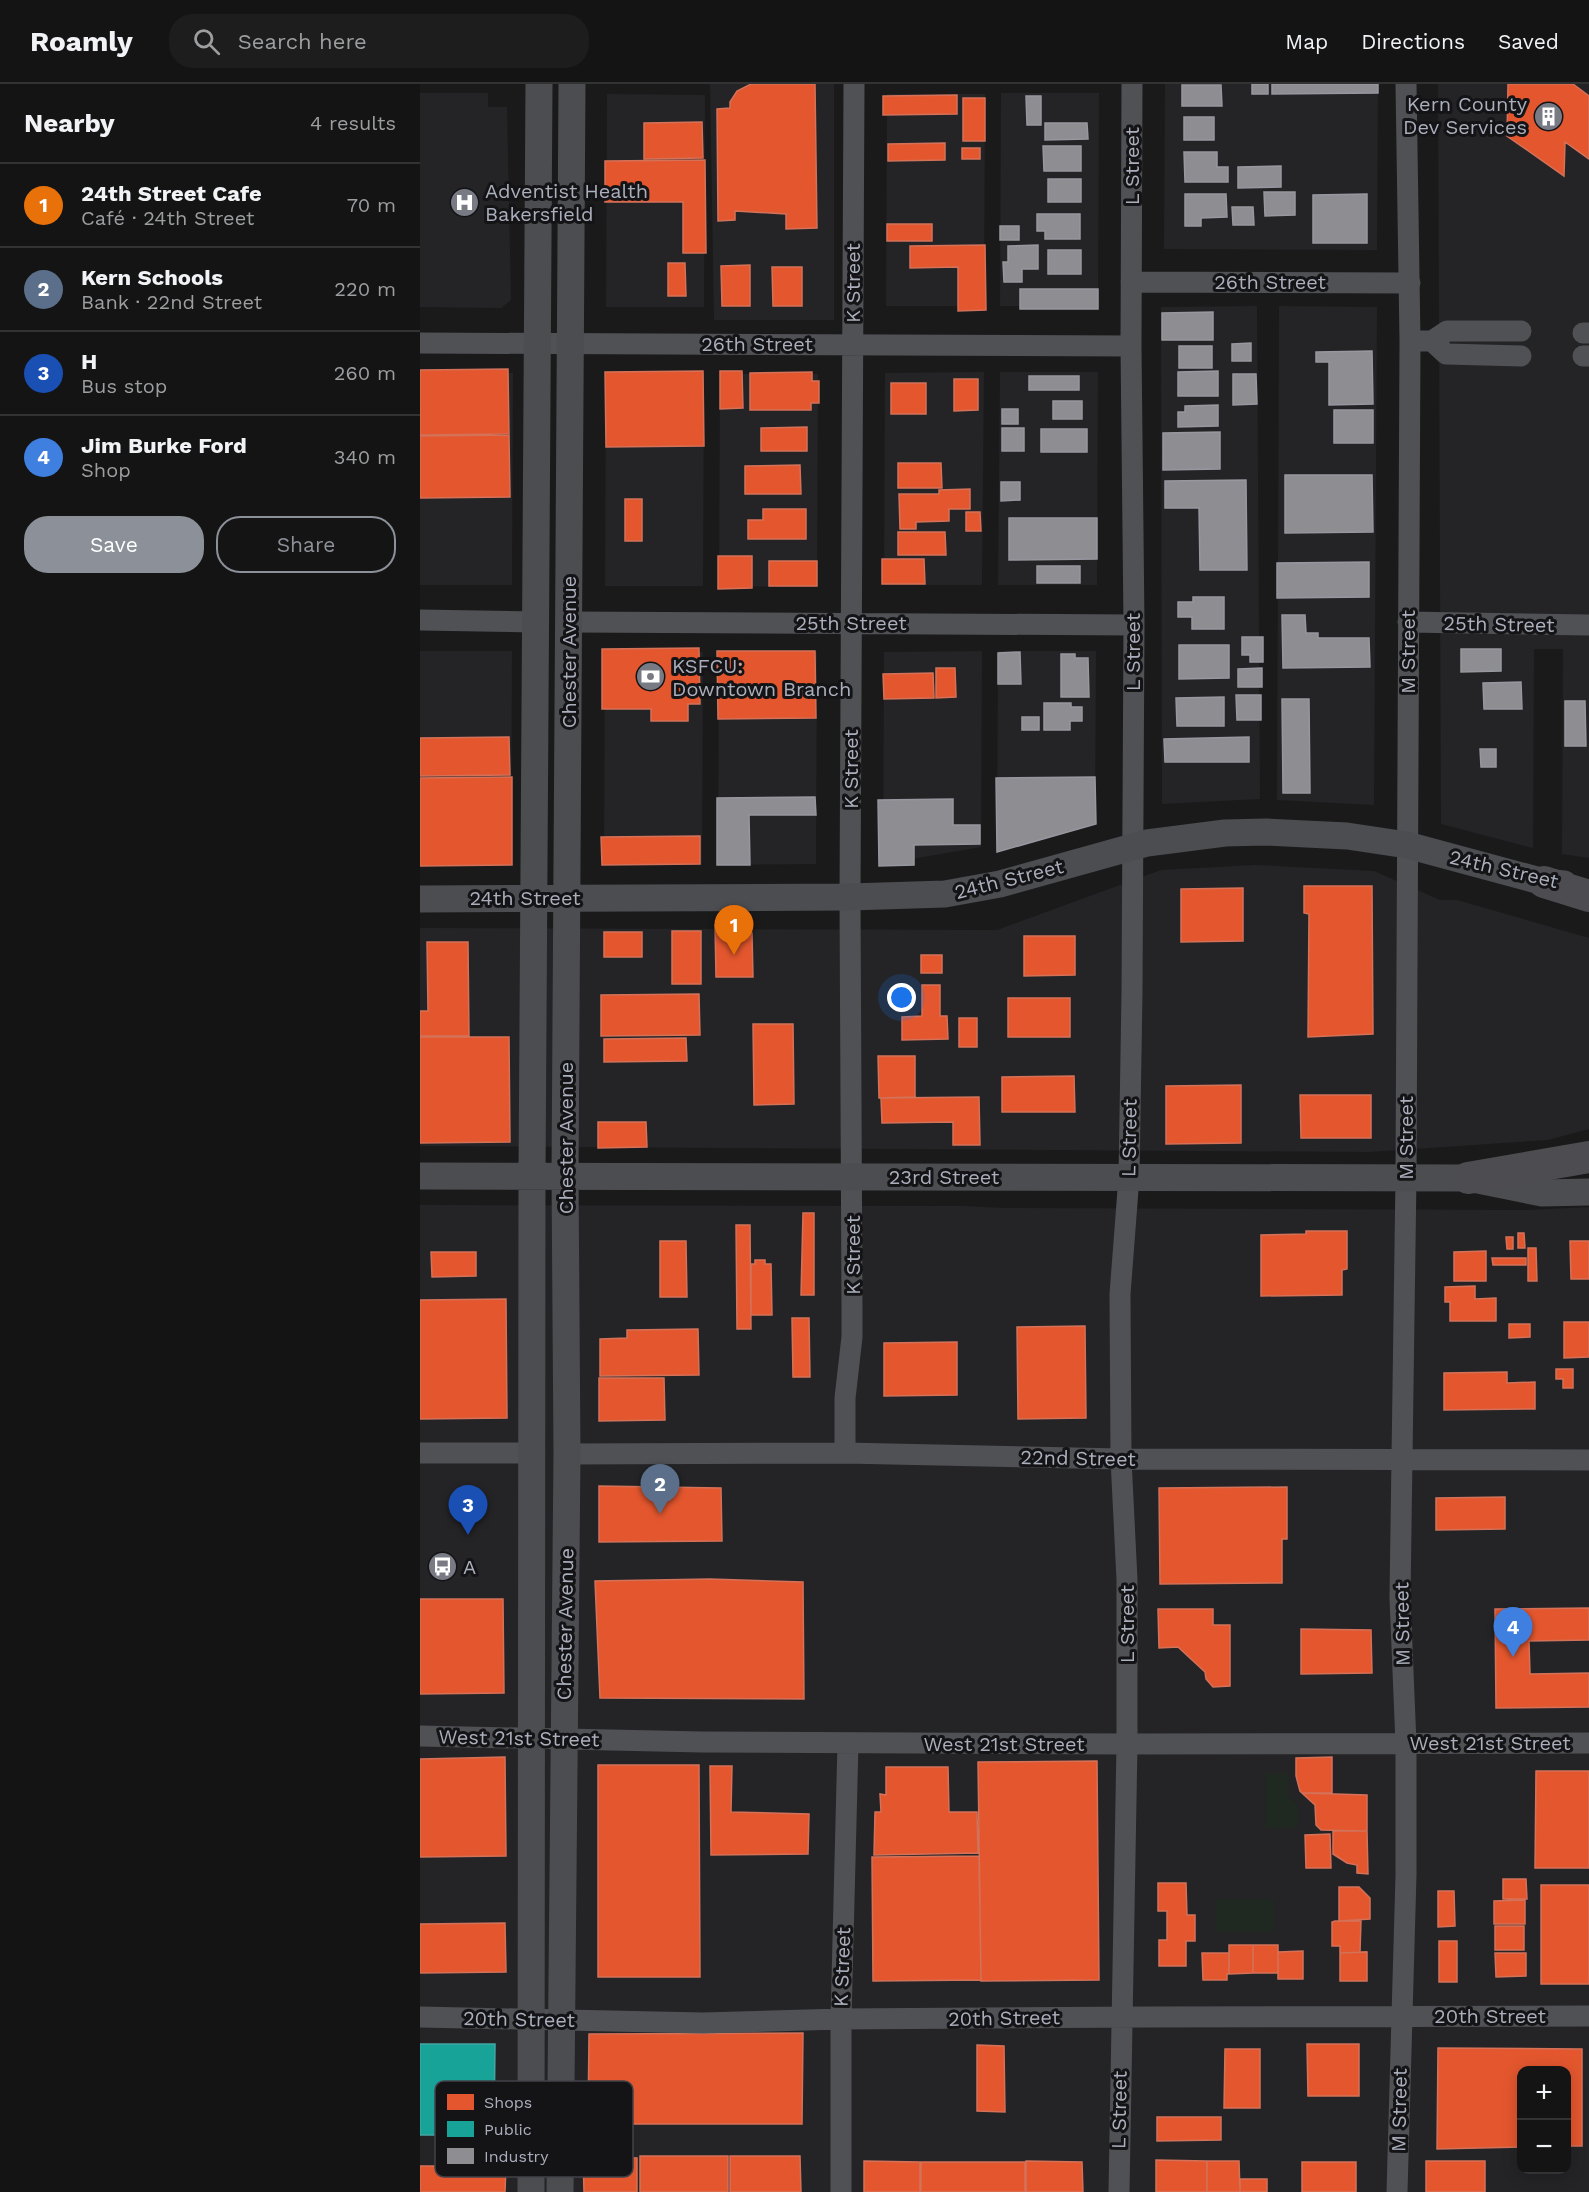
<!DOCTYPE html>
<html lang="en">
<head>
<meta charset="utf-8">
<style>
	:root { --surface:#141414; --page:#1d1d1d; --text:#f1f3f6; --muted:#9d9ea0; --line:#333334; --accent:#8c9099 }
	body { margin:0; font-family:"Work Sans",sans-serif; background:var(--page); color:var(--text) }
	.controls { position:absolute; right:18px; bottom:18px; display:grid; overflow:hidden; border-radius:12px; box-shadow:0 3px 15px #0003 }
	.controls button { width:54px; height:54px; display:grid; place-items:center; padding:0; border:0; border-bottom:2px solid var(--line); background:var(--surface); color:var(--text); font:30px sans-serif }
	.you { position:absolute; left:482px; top:914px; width:21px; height:21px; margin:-15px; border:4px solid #fff; border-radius:50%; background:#1a73e8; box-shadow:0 0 0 9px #1a73e833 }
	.badge { display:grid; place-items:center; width:39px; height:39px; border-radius:50%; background:var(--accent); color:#fff; font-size:20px; font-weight:700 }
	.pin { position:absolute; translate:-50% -50px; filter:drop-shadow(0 2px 3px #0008) }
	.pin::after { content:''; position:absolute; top:32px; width:21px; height:18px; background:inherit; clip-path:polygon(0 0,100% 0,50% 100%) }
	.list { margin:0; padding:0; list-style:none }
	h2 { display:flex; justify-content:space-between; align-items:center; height:78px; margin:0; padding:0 24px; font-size:26px }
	h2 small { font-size:20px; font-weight:400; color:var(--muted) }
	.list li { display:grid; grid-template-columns:39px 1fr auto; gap:18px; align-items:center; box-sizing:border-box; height:84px; padding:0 24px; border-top:2px solid var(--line) }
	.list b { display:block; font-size:22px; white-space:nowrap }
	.list p { margin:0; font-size:20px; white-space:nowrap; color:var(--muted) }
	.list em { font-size:20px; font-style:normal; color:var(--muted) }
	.actions { display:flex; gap:12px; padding:18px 24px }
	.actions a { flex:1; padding:14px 0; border:2px solid var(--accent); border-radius:24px; text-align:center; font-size:21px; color:var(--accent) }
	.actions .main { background:var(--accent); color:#fff }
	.icon { flex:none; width:33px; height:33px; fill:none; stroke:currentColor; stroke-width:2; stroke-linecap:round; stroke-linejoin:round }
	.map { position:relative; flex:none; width:1169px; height:2108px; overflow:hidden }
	header { display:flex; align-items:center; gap:36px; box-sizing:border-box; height:84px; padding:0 30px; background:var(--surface); border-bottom:2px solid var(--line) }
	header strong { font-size:28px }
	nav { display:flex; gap:33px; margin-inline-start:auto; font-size:21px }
	.search { width:420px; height:54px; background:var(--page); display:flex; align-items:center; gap:15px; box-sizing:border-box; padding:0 21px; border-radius:24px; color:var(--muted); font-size:22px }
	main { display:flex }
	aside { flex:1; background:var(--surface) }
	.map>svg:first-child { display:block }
	.built { fill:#242427; fill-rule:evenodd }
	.green { fill:#202822 }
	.shops { fill:#e4572e; stroke:#d37159; stroke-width:1.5 }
	.public { fill:#17a398; stroke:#43a7a3; stroke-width:1.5 }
	.industry { fill:#8d8d92; stroke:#96979f; stroke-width:1.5 }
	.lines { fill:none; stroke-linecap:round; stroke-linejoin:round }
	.minor { stroke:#505155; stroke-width:21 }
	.major { stroke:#4c4d51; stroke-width:27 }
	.highway { stroke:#4d4d51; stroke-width:32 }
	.labels { text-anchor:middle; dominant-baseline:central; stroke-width:6; stroke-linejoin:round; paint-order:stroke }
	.poi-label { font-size:20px; fill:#abafbc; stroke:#141417; text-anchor:start }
	.street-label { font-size:20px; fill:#abafbc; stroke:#141417 }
	.key { fill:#141417; stroke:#414249; stroke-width:1.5 }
	.key-label { font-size:16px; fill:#abafbc }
</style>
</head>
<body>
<header>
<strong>Roamly</strong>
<div class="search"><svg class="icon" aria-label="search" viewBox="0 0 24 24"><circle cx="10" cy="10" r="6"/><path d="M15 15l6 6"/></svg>Search here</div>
<nav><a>Map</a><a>Directions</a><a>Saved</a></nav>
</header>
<main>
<aside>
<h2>Nearby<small>4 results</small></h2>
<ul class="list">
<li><span class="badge" style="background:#e8710a">1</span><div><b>24th Street Cafe</b><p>Café · 24th Street</p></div><em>70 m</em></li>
<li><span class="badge" style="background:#5c6f8a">2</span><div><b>Kern Schools</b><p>Bank · 22nd Street</p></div><em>220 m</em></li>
<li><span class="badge" style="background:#1a4fb4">3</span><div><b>H</b><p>Bus stop</p></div><em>260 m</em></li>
<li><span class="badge" style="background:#3f7fe0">4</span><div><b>Jim Burke Ford</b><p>Shop</p></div><em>340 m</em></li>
</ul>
<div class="actions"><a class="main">Save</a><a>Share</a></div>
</aside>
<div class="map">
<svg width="1169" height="2108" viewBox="0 0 1169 2108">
	<rect width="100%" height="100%" fill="#1a1a1b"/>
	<path class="built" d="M290,0H414V236H294Z
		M745,0H958L957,166L744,165Z
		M1018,0H1169V774L1142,770L1143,565H1114L1113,764L1021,740Z
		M0,9H68V23H87L91,216L81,224L0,223Z
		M581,9H679L678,222H580Z
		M187,10L285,11L284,223H186Z
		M467,10H565L564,222H466Z
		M837,222L840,715L742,720L741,223Z
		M859,222L957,223L954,721L857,716Z
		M0,288L93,289L92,501H0Z
		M564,288L562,501H464L465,289Z
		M580,288H678L677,501H578Z
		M186,289H284L283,502H185Z
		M300,290H398L397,503L299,502Z
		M0,567H92L91,780H0Z
		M562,567L561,763L463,780L464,568Z
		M578,567H676L675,734L577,760Z
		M283,568L282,781H184L185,569Z
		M299,568H397L396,780L298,781Z
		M835,781L954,787L1020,816H1037L1169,854V1045L1128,1056L949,1068L0,1062V844L577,846L741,786Z
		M0,1121L542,1122L586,1124L1110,1126L1169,1123V2108H0ZM1102,1986H1146V2086H1102Z"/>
	<path class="green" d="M846,1689H868V1711L878,1723V1744H846Z
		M796,1815H854V1848H796Z"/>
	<path class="shops" d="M331,0H395L397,144L366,145V130L315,127V136L298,137L297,25L310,24V18L317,7Z
		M1088,0H1153L1169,12V75L1145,58L1144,92L1087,52Z
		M537,11V30L463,31V12Z
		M543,14H565V57H543Z
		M282,38L283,74L224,75V39Z
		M525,59V76L468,77V60Z
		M542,64H560V75H542Z
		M285,76L286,169H263V118H185V77Z
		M467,140H512V157H467Z
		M565,161L566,226L538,227V183L490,184V162Z
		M248,179H265L266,212H248Z
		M330,181V222H302L301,182Z
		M352,183H382V222H353Z
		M88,285L89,350L0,351V286Z
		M283,287L284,362L186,363L185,288Z
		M300,287H322L323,324L300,325Z
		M392,288V297H399V319H391V326H330V289Z
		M534,295H558V326L534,327Z
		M471,299H506V330H471Z
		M387,343V367H341V344Z
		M89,351L90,413L0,414V352Z
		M478,379H521L522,404H478Z
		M380,381L381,410H325V382Z
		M550,405V425H529V437L496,438V445H480L479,410H519V406Z
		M205,415H222V457H205Z
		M343,425H386V455H328V436H343Z
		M546,428H560L561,447H546Z
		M478,448H525L526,471H478Z
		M298,472H332V504L298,505Z
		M462,475H504L505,500H462Z
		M349,477H397V502H349Z
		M279,564L280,620H268V637H231V625H182V565Z
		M297,567H395L396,634L298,635Z
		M516,584H535L536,613L516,614Z
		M513,589L514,614L464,615L463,590Z
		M89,653L90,691L0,692V654Z
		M92,693V781L0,782V694Z
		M280,752V780L182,781L181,753Z
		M884,802H952L953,950L888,953L889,830L884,829Z
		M823,804V857L761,858V805Z
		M324,840V849H332L333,893H296L295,841Z
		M252,847H281V900H252Z
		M184,848H222V873H184Z
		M604,852H655V891L604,892Z
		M7,858H48L49,952H0V927H8Z
		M501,871H522V889H501Z
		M502,901H520V932H527L528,955L482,956V933L502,932Z
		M279,910L280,951L181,952V911Z
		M588,914H650V953H588Z
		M539,934H557V963H539Z
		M333,940H373L374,1020L334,1021Z
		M0,953H89L90,1058L0,1059Z
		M266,954L267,977L184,978V955Z
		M458,972H495V1013L459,1014Z
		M654,992L655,1028H582V993Z
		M821,1001V1059L746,1060V1002Z
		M880,1011H951V1054H881Z
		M559,1013L560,1061H533V1038L462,1039L461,1014Z
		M178,1038H226L227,1063L178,1064Z
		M383,1129H394V1211H381Z
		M316,1141H330L331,1245H317Z
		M886,1147H927V1185L922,1186V1211L841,1212V1151L886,1150Z
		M1098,1149H1104L1105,1164H1098Z
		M1086,1153H1093V1165H1087Z
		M240,1157H266L267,1213H240Z
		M1150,1157H1169V1195H1151Z
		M1108,1164H1116L1117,1197H1108Z
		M1066,1167V1197H1034V1168Z
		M11,1168H56V1192L12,1193Z
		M1072,1174H1106V1181H1073Z
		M335,1176H345V1180H351L352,1231H331V1180H335Z
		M1055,1202V1215L1076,1214V1237H1030V1218H1025V1203Z
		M86,1215L87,1334L0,1335V1216Z
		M372,1234H389L390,1293H373Z
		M1144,1238H1169V1273L1144,1274Z
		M1089,1240H1110V1253L1089,1254Z
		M665,1242L666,1334L598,1335L597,1243Z
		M278,1245L279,1291L180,1292V1255L207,1254V1246Z
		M537,1258V1311L464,1312V1259Z
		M1136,1285H1153V1304H1143V1295H1136Z
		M1087,1288V1299L1115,1298V1325L1024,1326V1289Z
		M179,1294H244L245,1336L179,1337Z
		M179,1402L301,1404L302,1457L179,1458Z
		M867,1403V1455H862V1499L740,1500L739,1404Z
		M1085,1413V1445L1016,1446V1414Z
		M290,1495L383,1498L384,1615L180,1614L175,1497Z
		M0,1515H83L84,1609L0,1610Z
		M1169,1524V1556L1109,1557L1110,1590L1169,1589V1623L1076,1624L1075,1525Z
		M738,1525H793V1541H810V1602L793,1603L786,1595L785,1588L758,1563L739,1564Z
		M881,1545L951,1546L952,1589L881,1590Z
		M85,1673L86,1772L0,1773V1675Z
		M912,1673V1709H882L880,1707L876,1692V1674Z
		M677,1677L679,1896L561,1897L558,1678Z
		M178,1681H279L280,1893H178Z
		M290,1682H312L311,1728L389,1730L388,1770L291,1771Z
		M466,1683H528L529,1728H557L558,1769L454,1771L455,1728H461L460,1710L466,1711Z
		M1116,1687H1169V1784H1115Z
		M882,1709L947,1711V1747L901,1746L896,1741L895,1721Z
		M913,1747H947L948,1790L937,1789V1781L927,1779L913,1770Z
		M910,1750L911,1784H886L885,1751Z
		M559,1772L561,1896L453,1897L452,1773Z
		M1083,1795H1106L1107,1815H1083Z
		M738,1799H766L767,1831H775V1857H766V1882H739V1856H747V1827H738Z
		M1121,1801H1169V1900H1121Z
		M919,1803H939L950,1814V1835L919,1837Z
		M1018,1807H1034L1035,1842L1018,1843Z
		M1105,1816V1840H1074V1817Z
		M915,1837H941L940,1868H947L920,1869V1862H912V1838Z
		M85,1839L86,1888L0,1889V1840Z
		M1075,1842H1104V1866H1075Z
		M1019,1857H1037V1898H1019Z
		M809,1861H833V1889L809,1890Z
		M809,1861V1890H807V1896H783L782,1869H809Z
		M833,1861H858V1889H833Z
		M883,1867V1895H858V1868Z
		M947,1868V1897H920V1869Z
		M1075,1869H1106V1892L1076,1893Z
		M383,1949L382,2040H168L169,1950Z
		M887,1960H939V2012H888Z
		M557,1961L584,1962L585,2028L557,2027Z
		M1018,1964L1162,1965V2062H1146V1986H1102V2063L1017,2065Z
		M805,1965H840V2024H804Z
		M737,2033H801V2056L737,2057Z
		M220,2072H308V2108H220Z
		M310,2072H380L381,2108H310Z
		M163,2073L217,2074V2108H164Z
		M736,2076L787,2077V2108H736Z
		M444,2077L500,2078V2108H444Z
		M606,2077L662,2078L663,2108H606Z
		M787,2077H819L820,2108H787Z
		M1006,2077H1065V2108H1006Z
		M501,2078H605V2108H501Z
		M882,2078H936V2108H882Z
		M0,2082H86L85,2108H0Z
		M820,2095H847V2108H820Z"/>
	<path class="public" d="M0,1960H75L74,2051H0Z"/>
	<path class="industry" d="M832,0H848V10H832Z
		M852,0H958V9L852,10Z
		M762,1H801L802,22H762Z
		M606,12H621V41H607Z
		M764,33H794V56H764Z
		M625,39H667L668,55L625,56Z
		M623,62H661V87H624Z
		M764,68H797V83H808V98H765Z
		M861,82V103L818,104V83Z
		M628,95H661V118H628Z
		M844,108H875V131L845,132Z
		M765,110H806L807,133L781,134V142H765Z
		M947,110V159H893V111Z
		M812,123H833L834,141H813Z
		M617,130H660V155H625V147H617Z
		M580,142H599V156H580Z
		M618,161V185H602V198H584L583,178H588V162Z
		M628,166H661V190H628Z
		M600,205H678V225H600Z
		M793,228V256H742V229Z
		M831,259V277H812V260Z
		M759,262H792V284H759Z
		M952,267L953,320L909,321V278H896V268Z
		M798,287V312H758V288Z
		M813,290H836L837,320L813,321Z
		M609,292H659V306H609Z
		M633,317H662V335H633Z
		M798,321V342L758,343V328H765V322Z
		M582,325H598V340H582Z
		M914,326H953V359H914Z
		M582,344H604V367H582Z
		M621,345H667V368H621Z
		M800,348V385L743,386V349Z
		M865,391H952L953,448L865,449Z
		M826,396L827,486H780L779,424H745V397Z
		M581,398H600V416L581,417Z
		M589,434H677V475L589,476Z
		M949,478V513L857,514V479Z
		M617,482H660V499H617Z
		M773,513H804V545H772V533H758V518H773Z
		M862,531H885L886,549H898V554H949L950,583L863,584Z
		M822,553H843V578H830V571H822Z
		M759,561H809V594L759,595Z
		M1041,565H1081V587L1041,588Z
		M600,568L601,600H578V569Z
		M641,570H655V574H668L669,613H641Z
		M842,584V603H818V585Z
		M1101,598L1102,625H1064L1063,599Z
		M816,611H841V636H817Z
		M804,613V642H757L756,614Z
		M862,615H889L890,709H863Z
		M1145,617H1165L1166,662H1145Z
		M624,619H651V623H662V637H650V646H624Z
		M602,633H619V646H602Z
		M829,653V678H745L744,655Z
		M1060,665H1076V683H1061Z
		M675,693L676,740L577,768L576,694Z
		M395,713L396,731H329L330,781H297V714Z
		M533,715V741H560V760L494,761V781L459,782L458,716Z"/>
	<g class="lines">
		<path class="minor" d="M711,198L990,199
			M1163,249H1169
			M990,257H1012L1027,247H1101
			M1012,257L1026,270L1101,272
			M0,259L711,262
			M1163,272H1169
			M0,536L115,538
			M149,538L714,541
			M988,538L1169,541
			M0,1369H113
			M425,1369V1314L432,1253V1223L430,813L434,0
			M147,1370L425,1369L701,1375L1169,1376
			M0,1652L282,1658L707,1660L1169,1659
			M0,1933L283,1939L421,1935L727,1933L1169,1932
			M421,2108V1935L428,1659
			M699,2108L707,1660V1496L701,1375L700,1210L709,1093L712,908L714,541L711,262L712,0
			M977,2108L986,1791V1660L980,1514L986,1093L990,257L986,0"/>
		<path class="major" d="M0,815L430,813L525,810L580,800L727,759L805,749L846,748L927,752L987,761L1124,798L1144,800
			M0,1092L1048,1094L1122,1109L1169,1108
			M111,2108L112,1092L119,0
			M140,2108L147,1370L145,1092L152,0"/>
		<path class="highway" d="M1124,798L1169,812
			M1048,1094L1169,1073"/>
	</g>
	<defs>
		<symbol id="building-disc" viewBox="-11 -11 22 22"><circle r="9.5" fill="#787b84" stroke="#141417"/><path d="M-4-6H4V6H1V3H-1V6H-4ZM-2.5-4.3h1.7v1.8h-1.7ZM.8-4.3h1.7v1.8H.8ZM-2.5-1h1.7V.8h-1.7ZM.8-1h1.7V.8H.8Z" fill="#fff"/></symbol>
		<symbol id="hospital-disc" viewBox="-11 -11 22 22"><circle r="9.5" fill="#787b84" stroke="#141417"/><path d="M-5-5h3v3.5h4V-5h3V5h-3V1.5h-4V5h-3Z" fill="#fff"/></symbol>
		<symbol id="bank-disc" viewBox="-11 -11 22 22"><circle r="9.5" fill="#787b84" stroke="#141417"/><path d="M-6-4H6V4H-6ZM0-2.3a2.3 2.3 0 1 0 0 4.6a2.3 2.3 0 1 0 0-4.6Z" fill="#fff"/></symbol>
		<symbol id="bus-disc" viewBox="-11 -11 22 22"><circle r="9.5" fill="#787b84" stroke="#141417"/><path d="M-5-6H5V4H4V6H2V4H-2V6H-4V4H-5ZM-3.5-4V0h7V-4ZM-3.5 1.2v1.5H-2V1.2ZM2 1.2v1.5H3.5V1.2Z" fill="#fff"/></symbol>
	</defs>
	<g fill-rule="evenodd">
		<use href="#building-disc" x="1112" y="16" width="33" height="33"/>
		<use href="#hospital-disc" x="28" y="102" width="33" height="33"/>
		<use href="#bank-disc" x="214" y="576" width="33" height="33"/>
		<use href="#bus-disc" x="6" y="1466" width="33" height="33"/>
	</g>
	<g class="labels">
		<g class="poi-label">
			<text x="1107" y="20" text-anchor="end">Kern County<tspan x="1107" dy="23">Dev Services</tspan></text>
			<text x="65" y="107">Adventist Health<tspan x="65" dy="23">Bakersfield</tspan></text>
			<text x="252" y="582">KSFCU:<tspan x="252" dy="23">Downtown Branch</tspan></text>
			<text x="43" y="1483">A</text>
		</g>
		<g class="street-label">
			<text transform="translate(712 82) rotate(-90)">L Street</text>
			<text x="850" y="198">26th Street</text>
			<text transform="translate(433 199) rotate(-90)">K Street</text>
			<text x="337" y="260">26th Street</text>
			<text x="431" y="539">25th Street</text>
			<text transform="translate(1079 540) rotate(1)">25th Street</text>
			<text transform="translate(149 568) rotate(-90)">Chester Avenue</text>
			<text transform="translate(713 568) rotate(-90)">L Street</text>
			<text transform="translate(988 568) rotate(-90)">M Street</text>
			<text transform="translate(431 685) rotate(-90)">K Street</text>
			<text transform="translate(1084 785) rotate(13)">24th Street</text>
			<text transform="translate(589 795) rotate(-14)">24th Street</text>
			<text x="105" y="814">24th Street</text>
			<text transform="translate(146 1054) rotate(-90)">Chester Avenue</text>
			<text transform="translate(709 1054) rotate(-89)">L Street</text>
			<text transform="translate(986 1054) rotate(-90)">M Street</text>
			<text x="524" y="1093">23rd Street</text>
			<text transform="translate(433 1171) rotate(-90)">K Street</text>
			<text transform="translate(658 1374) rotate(1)">22nd Street</text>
			<text transform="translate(145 1540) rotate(-89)">Chester Avenue</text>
			<text transform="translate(707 1540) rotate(-90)">L Street</text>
			<text transform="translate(982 1540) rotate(-91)">M Street</text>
			<text transform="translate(99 1654) rotate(1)">West 21st Street</text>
			<text x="1070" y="1659">West 21st Street</text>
			<text x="584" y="1660">West 21st Street</text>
			<text transform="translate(422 1883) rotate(-88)">K Street</text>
			<text x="1070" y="1932">20th Street</text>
			<text transform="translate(584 1934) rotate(-1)">20th Street</text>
			<text transform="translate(99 1935) rotate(1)">20th Street</text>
			<text transform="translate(699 2026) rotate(-89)">L Street</text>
			<text transform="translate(979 2026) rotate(-89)">M Street</text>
		</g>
	</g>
	<rect x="15" y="1997" width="198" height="96" rx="9" class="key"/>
	<rect x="27" y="2010" width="27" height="16" fill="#e4572e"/>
	<rect x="27" y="2037" width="27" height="16" fill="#17a398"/>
	<rect x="27" y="2064" width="27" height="16" fill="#8d8d92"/>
	<g class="key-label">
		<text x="64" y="2024">Shops</text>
		<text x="64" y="2051">Public</text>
		<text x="64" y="2078">Industry</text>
	</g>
</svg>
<div class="controls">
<button>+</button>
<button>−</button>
</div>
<div class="you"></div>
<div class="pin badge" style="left:314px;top:871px;background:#e8710a">1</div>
<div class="pin badge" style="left:240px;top:1430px;background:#5c6f8a">2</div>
<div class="pin badge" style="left:48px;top:1451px;background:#1a4fb4">3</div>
<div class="pin badge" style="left:1093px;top:1573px;background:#3f7fe0">4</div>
</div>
</main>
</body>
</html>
